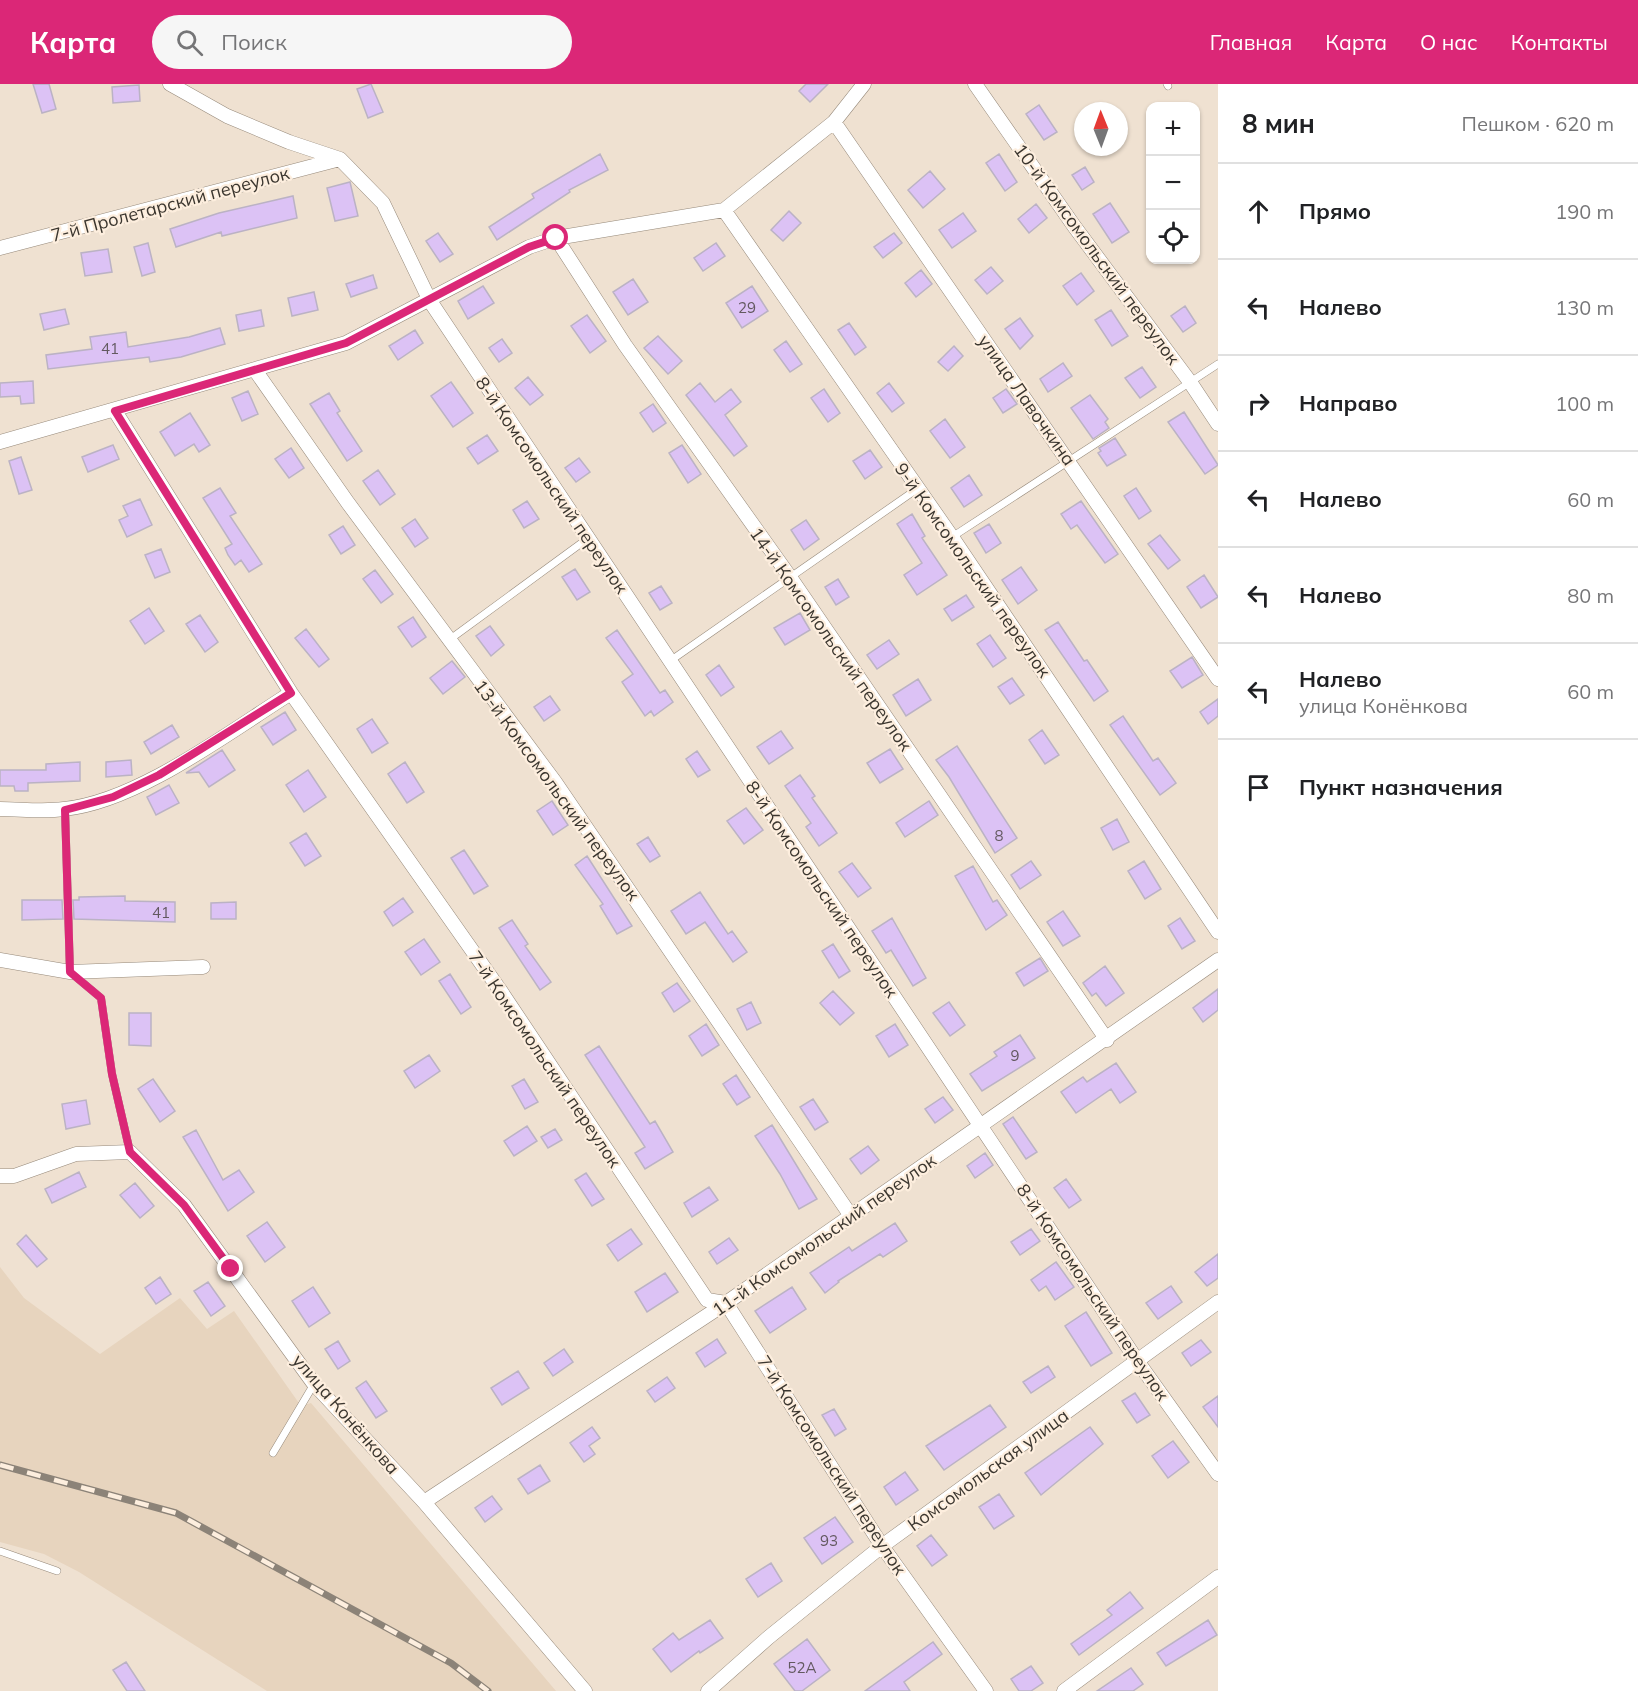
<!DOCTYPE html>
<html lang="ru">
<head>
<meta charset="utf-8">
<style>
	:root { --surface:#fff; --page:#f6f6f6; --text:#202124; --muted:#757577; --line:#e0e0e0; --accent:#db2777 }
	body { margin:0; font-family:Mulish,sans-serif; background:var(--page); color:var(--text) }
	.controls { position:absolute; right:18px; top:18px; display:grid; overflow:hidden; border-radius:12px; box-shadow:0 2px 4px #0004 }
	.controls button { width:54px; height:54px; display:grid; place-items:center; padding:0; border:0; border-bottom:2px solid var(--line); background:var(--surface); color:var(--text); font:30px sans-serif }
	.compass { position:absolute; left:1074px; top:18px; width:54px; height:54px; border-radius:50%; background:var(--surface); box-shadow:0 2px 4px #0004; rotate:359deg }
	.stop { position:absolute; width:18px; height:18px; margin:-14px; border:4px solid #db2777; border-radius:50%; background:#fff }
	.stop.end { background:#db2777; border-color:#fff; box-shadow:0 2px 6px #0008 }
	.list { margin:0; padding:0; list-style:none }
	h2 { display:flex; justify-content:space-between; align-items:center; height:78px; margin:0; padding:0 24px; font-size:26px }
	h2 small { font-size:20px; font-weight:400; color:var(--muted) }
	.list li { display:grid; grid-template-columns:39px 1fr auto; gap:18px; align-items:center; box-sizing:border-box; height:96px; padding:0 24px; border-top:2px solid var(--line) }
	.list b { display:block; font-size:22px; white-space:nowrap }
	.list p { margin:0; font-size:20px; white-space:nowrap; color:var(--muted) }
	.list em { font-size:20px; font-style:normal; color:var(--muted) }
	.icon { flex:none; width:33px; height:33px; fill:none; stroke:currentColor; stroke-width:2; stroke-linecap:round; stroke-linejoin:round }
	.map { position:relative; flex:none; width:1218px; height:1607px; overflow:hidden }
	header { display:flex; align-items:center; gap:36px; box-sizing:border-box; height:84px; padding:0 30px; background:var(--accent); color:#fff }
	header strong { font-size:28px }
	nav { display:flex; gap:33px; margin-inline-start:auto; font-size:21px }
	.search { width:420px; height:54px; background:var(--page); display:flex; align-items:center; gap:15px; box-sizing:border-box; padding:0 21px; border-radius:33px; color:var(--muted); font-size:22px }
	main { display:flex }
	aside { flex:1; background:var(--surface) }
	.map>svg:first-child { display:block }
	.built { fill:#e7d4be }
	.building { fill:#dcc2f5; stroke:#bbb2c4; stroke-width:1.5 }
	.lines { fill:none; stroke-linecap:round; stroke-linejoin:round }
	.service-casing { stroke:#96897a; stroke-width:8 }
	.minor-casing { stroke:#96897a; stroke-width:15 }
	.service { stroke:#fff; stroke-width:7 }
	.minor { stroke:#fff; stroke-width:14 }
	.rail-casing { stroke:#8c8378; stroke-width:7 }
	.rail { stroke:#fdeede; stroke-width:4.5; stroke-dasharray:14; stroke-linecap:butt }
	.route { stroke:#db2777; stroke-width:8 }
	.labels { text-anchor:middle; dominant-baseline:central; stroke-width:4.5; stroke-linejoin:round; paint-order:stroke }
	.number-label { font-size:15px; fill:#635960 }
	.street-label { font-size:18px; fill:#3b362f; stroke:#fdeede }
</style>
</head>
<body>
<header>
<strong>Карта</strong>
<div class="search"><svg class="icon" aria-label="search" viewBox="0 0 24 24"><circle cx="10" cy="10" r="6"/><path d="M15 15l6 6"/></svg>Поиск</div>
<nav><a>Главная</a><a>Карта</a><a>О нас</a><a>Контакты</a></nav>
</header>
<main>
<div class="map">
<svg width="1218" height="1607" viewBox="0 0 1218 1607">
	<rect width="100%" height="100%" fill="#efe1d1"/>
	<path class="built" d="M0,1183L24,1214L100,1270L180,1214L207,1245L234,1227L301,1322L311,1319L556,1607H267L79,1488L44,1470L0,1458Z"/>
	<path class="building" d="M33,0H49L56,25L42,29Z
		M371,0L383,28L368,34L357,5Z
		M806,0H828L810,18L799,7Z
		M139,1L140,17L113,19L112,3Z
		M1039,21L1057,48L1044,56L1026,30Z
		M600,70L608,86L569,106L570,108L497,156L489,143L534,114L532,110Z
		M999,70L1017,98L1005,107L986,79Z
		M1085,83L1094,98L1082,106L1072,91Z
		M930,87L945,105L923,124L908,106Z
		M350,98L358,132L335,137L327,104Z
		M293,112L297,134L222,152L221,148L176,163L170,145L219,129Z
		M1110,119L1129,148L1112,159L1093,130Z
		M1036,120L1047,134L1029,149L1018,135Z
		M789,127L801,139L783,157L771,146Z
		M963,129L976,147L952,164L939,146Z
		M438,149L453,170L440,178L426,157Z
		M894,149L902,159L883,174L874,163Z
		M148,159L155,188L142,192L134,163Z
		M716,159L725,172L703,187L694,174Z
		M108,165L112,188L85,192L81,169Z
		M991,183L1003,197L987,210L975,196Z
		M921,186L932,200L916,213L905,199Z
		M1081,189L1094,207L1077,221L1063,202Z
		M373,191L377,204L351,213L346,200Z
		M633,195L648,218L628,231L613,208Z
		M483,202L494,219L468,235L458,217Z
		M752,202L768,227L742,244L726,219Z
		M314,208L318,226L292,232L288,214Z
		M1185,222L1196,239L1183,248L1171,232Z
		M65,225L69,240L44,246L40,230Z
		M261,226L264,242L239,247L236,231Z
		M1111,226L1128,252L1112,262L1095,236Z
		M587,231L606,257L590,269L571,242Z
		M1020,234L1033,252L1020,265L1005,245Z
		M849,239L866,263L855,271L838,246Z
		M220,244L225,260L181,273L150,278L149,273L48,285L46,271L92,265L90,253L126,248L128,263L189,253Z
		M415,246L423,259L398,276L389,262Z
		M658,252L682,277L668,290L644,264Z
		M502,255L512,269L499,278L489,264Z
		M786,257L802,280L790,288L774,266Z
		M954,262L963,272L948,287L938,278Z
		M1063,279L1072,292L1048,308L1040,295Z
		M1142,283L1156,303L1140,314L1125,294Z
		M528,293L543,311L530,321L515,304Z
		M33,297L34,319L21,320L20,312L0,313V299Z
		M451,298L473,329L453,343L431,312Z
		M700,299L715,318L731,305L741,318L725,331L747,362L734,372L686,311Z
		M889,299L904,319L892,328L877,309Z
		M824,305L840,329L828,338L811,314Z
		M1006,305L1017,320L1003,329L993,314Z
		M248,307L258,330L242,337L232,314Z
		M329,309L340,327L337,329L362,367L347,377L310,320Z
		M1090,311L1108,335L1105,338L1109,344L1093,355L1071,324Z
		M653,320L666,339L653,348L640,329Z
		M1184,328L1218,381L1205,390L1168,338Z
		M190,329L210,361L199,368L194,360L175,372L160,348Z
		M945,335L965,363L950,374L930,347Z
		M487,351L498,367L478,380L467,364Z
		M1115,354L1126,371L1107,382L1098,369L1101,367L1099,364Z
		M113,361L119,375L88,388L82,373Z
		M682,361L701,390L688,399L669,369Z
		M291,364L304,384L289,394L275,375Z
		M870,366L882,383L865,395L853,377Z
		M21,373L32,406L19,410L9,377Z
		M579,374L590,388L576,398L565,384Z
		M378,386L395,410L380,421L363,397Z
		M969,391L982,411L964,423L951,404Z
		M220,404L236,429L230,432L262,480L249,488L241,476L235,481L228,471L225,464L232,460L203,414Z
		M1136,404L1151,427L1139,435L1124,412Z
		M140,415L152,441L127,453L119,436L128,432L123,422Z
		M527,417L539,435L524,444L513,426Z
		M1081,417L1118,470L1105,479L1077,441L1071,445L1061,430Z
		M912,430L925,452L922,454L947,491L917,511L904,491L922,479L897,440Z
		M415,435L428,454L415,463L402,444Z
		M806,436L819,455L804,466L791,446Z
		M989,440L1001,459L986,469L974,449Z
		M343,442L355,461L341,470L329,451Z
		M1160,451L1180,476L1168,485L1148,460Z
		M161,465L170,488L155,494L145,471Z
		M1021,483L1037,506L1018,520L1002,496Z
		M575,485L590,508L577,516L562,493Z
		M375,486L393,510L381,519L363,495Z
		M1204,491L1218,513L1201,524L1187,503Z
		M838,495L849,513L836,521L825,503Z
		M661,502L672,519L660,526L649,509Z
		M966,511L974,523L952,537L944,525Z
		M149,524L164,547L145,560L130,537Z
		M800,529L810,546L785,561L774,544Z
		M200,531L218,558L205,568L186,540Z
		M413,533L426,553L412,563L398,543Z
		M1058,538L1084,577L1087,576L1108,607L1094,617L1045,546Z
		M490,542L504,561L491,572L476,552Z
		M306,545L329,575L319,583L295,554Z
		M617,546L660,609L665,606L673,618L654,632L651,627L645,632L622,598L633,590L606,554Z
		M990,551L1006,574L993,583L977,560Z
		M889,556L899,570L877,585L867,571Z
		M1192,573L1203,591L1182,604L1170,587Z
		M452,577L465,593L443,610L430,594Z
		M719,581L734,603L721,612L706,591Z
		M1012,594L1024,611L1010,620L998,603Z
		M918,595L931,616L906,632L893,611Z
		M550,612L560,626L544,637L534,623Z
		M1218,615V632L1208,640L1200,628Z
		M285,628L296,646L273,661L261,643Z
		M1123,632L1153,677L1158,674L1176,699L1160,711L1110,641Z
		M372,635L388,659L372,669L357,645Z
		M172,641L179,653L151,670L144,658Z
		M1042,646L1059,671L1045,680L1029,656Z
		M781,647L793,664L769,680L757,663Z
		M957,662L1017,754L995,769L949,693L936,676Z
		M890,665L903,685L880,699L867,679Z
		M222,666L235,686L209,703L199,688L186,689Z
		M697,667L710,686L698,693L686,675Z
		M131,676L132,691L106,693V678Z
		M80,678V697L28,699V707H15L14,702H0V686H46V680Z
		M405,678L424,708L407,719L388,690Z
		M308,686L326,713L304,728L286,701Z
		M800,691L815,712L812,714L837,749L819,762L806,743L811,739L785,702Z
		M169,701L179,719L156,731L147,713Z
		M552,717L568,741L553,751L537,727Z
		M929,717L938,731L905,753L896,739Z
		M746,724L763,746L744,760L727,737Z
		M1117,735L1129,758L1113,766L1101,744Z
		M306,749L321,772L305,782L290,759Z
		M648,753L660,772L650,778L637,760Z
		M464,766L488,802L474,810L451,774Z
		M587,772L632,842L617,850L600,822L603,820L575,781Z
		M1031,777L1041,791L1020,805L1011,791Z
		M1144,777L1161,805L1145,815L1128,787Z
		M852,779L871,804L858,813L839,788Z
		M973,782L993,818L997,816L1007,831L986,846L955,792Z
		M700,808L728,850L732,847L747,868L733,878L705,838L686,850L671,827Z
		M125,812V817L175,818V838L74,835L73,816H79V813Z
		M403,814L413,828L393,842L384,828Z
		M22,816H62L63,835L22,836Z
		M236,818V835H211V819Z
		M1063,827L1080,852L1063,862L1047,838Z
		M892,834L926,894L913,902L891,866L886,869L872,847Z
		M1180,834L1195,857L1182,865L1168,842Z
		M512,836L528,860L525,862L551,898L540,906L499,844Z
		M424,855L440,878L421,891L405,868Z
		M833,860L850,887L839,894L822,867Z
		M1040,874L1048,887L1024,902L1016,889Z
		M1105,882L1124,909L1106,922L1096,909L1092,912L1083,899Z
		M450,890L471,923L461,930L439,897Z
		M677,899L690,917L674,928L662,909Z
		M1218,905V926L1203,938L1193,924Z
		M833,907L854,929L840,941L820,919Z
		M751,918L761,939L747,946L737,925Z
		M949,918L965,941L950,952L933,929Z
		M129,929H151V962L129,961Z
		M706,940L719,961L702,972L689,952Z
		M895,940L908,961L889,973L876,952Z
		M1020,951L1035,974L982,1007L970,990L997,972L994,968Z
		M599,962L650,1040L655,1037L673,1068L645,1085L635,1069L645,1063L585,971Z
		M429,971L440,987L415,1004L404,987Z
		M1116,979L1136,1008L1120,1019L1111,1005L1076,1029L1061,1008L1083,993L1087,998Z
		M736,991L750,1013L737,1021L723,1000Z
		M153,995L175,1027L160,1038L138,1005Z
		M524,995L538,1018L525,1025L512,1002Z
		M943,1013L953,1026L935,1039L925,1025Z
		M813,1015L828,1038L815,1046L800,1023Z
		M86,1016L90,1040L66,1045L62,1020Z
		M1013,1033L1037,1068L1026,1075L1003,1040Z
		M772,1041L817,1115L799,1125L780,1090L755,1052Z
		M527,1042L537,1057L514,1072L504,1057Z
		M555,1045L562,1056L548,1064L541,1053Z
		M196,1046L223,1096L239,1086L254,1108L228,1127L183,1053Z
		M868,1062L879,1076L861,1090L850,1075Z
		M985,1069L993,1081L975,1094L967,1082Z
		M79,1088L86,1103L52,1119L45,1105Z
		M586,1089L604,1115L592,1122L575,1096Z
		M1066,1095L1081,1116L1069,1124L1054,1104Z
		M135,1099L154,1122L140,1134L120,1111Z
		M709,1103L718,1116L692,1133L684,1119Z
		M267,1138L285,1163L265,1178L247,1152Z
		M895,1139L907,1157L883,1173L880,1170L838,1197L839,1198L825,1209L810,1189L849,1163L852,1167Z
		M631,1145L642,1160L618,1177L607,1161Z
		M1031,1145L1040,1157L1020,1171L1011,1158Z
		M26,1151L47,1175L37,1183L17,1160Z
		M729,1154L738,1166L717,1180L709,1168Z
		M1218,1170V1194L1207,1202L1195,1188Z
		M1056,1178L1074,1203L1055,1216L1046,1202L1039,1207L1031,1196Z
		M665,1189L678,1208L647,1228L635,1208Z
		M160,1193L171,1210L156,1220L145,1204Z
		M208,1198L225,1222L211,1232L194,1207Z
		M1171,1202L1182,1218L1158,1235L1146,1219Z
		M313,1203L330,1229L309,1243L292,1217Z
		M792,1203L806,1225L770,1249L755,1227Z
		M1086,1228L1112,1269L1091,1282L1065,1242Z
		M717,1255L726,1269L705,1283L696,1269Z
		M1201,1256L1211,1268L1191,1282L1182,1269Z
		M338,1257L350,1277L338,1285L325,1265Z
		M564,1265L573,1278L553,1292L544,1279Z
		M1048,1282L1055,1293L1031,1309L1023,1298Z
		M518,1287L529,1304L502,1321L491,1304Z
		M667,1293L675,1304L655,1318L647,1307Z
		M366,1297L387,1327L376,1334L356,1304Z
		M1135,1309L1150,1331L1137,1339L1122,1317Z
		M1218,1312V1343L1203,1323Z
		M990,1321L1006,1343L944,1386L926,1362Z
		M834,1325L846,1345L835,1352L822,1331Z
		M592,1343L600,1354L589,1362L595,1370L584,1378L570,1359Z
		M1090,1343L1103,1360L1041,1411L1025,1389Z
		M1173,1357L1189,1378L1168,1394L1152,1372Z
		M540,1381L550,1397L528,1410L518,1395Z
		M905,1388L918,1406L896,1421L884,1403Z
		M999,1410L1014,1432L994,1445L979,1423Z
		M492,1412L502,1425L485,1438L475,1424Z
		M835,1433L853,1458L822,1480L804,1454Z
		M931,1451L947,1471L932,1482L917,1462Z
		M771,1479L782,1497L758,1513L746,1495Z
		M1130,1508L1143,1524L1079,1571L1071,1560L1112,1531L1107,1526Z
		M710,1536L723,1554L700,1569L699,1567L671,1588L653,1565L673,1549L679,1556Z
		M1208,1536L1217,1551L1166,1582L1157,1569Z
		M807,1555L830,1586L802,1607H795L774,1580Z
		M933,1558L942,1570L904,1598L910,1607H865Z
		M126,1578L145,1607H127L113,1586Z
		M1031,1582L1043,1599L1031,1607H1019L1011,1595Z
		M1131,1584L1143,1600L1133,1607H1097Z"/>
	<g class="lines">
		<defs>
			<path id="service" d="M1167,0L1168,2
				M952,453L1218,280
				M449,556L587,455
				M670,577L917,405
				M65,725L70,888L101,914L112,990L130,1068
				M273,1369L314,1300
				M0,1467L57,1487"/>
			<path id="minor" d="M170,0L227,32L289,58L340,75L383,119L430,217L1138,1278L1218,1390
				M975,0L1074,142L1190,298L1218,340
				M834,38L1218,595
				M724,126L952,453L1218,848
				M556,154L625,261L790,493L1107,956
				M0,164L340,75
				M255,286L348,419L555,698L851,1132
				M115,327L291,609L500,906L707,1216L726,1219L882,1462L986,1607
				M0,358L346,259L529,163L556,154L724,126L834,38L864,0
				M0,725C21,725 43,728 64,725C137,718 229,648 291,609
				M0,876L70,888L203,883
				M0,1092H14L76,1070L130,1068L184,1121L314,1300L424,1418L585,1607
				M424,1418L726,1219L1218,876
				M708,1607L769,1553L882,1462L1218,1218
				M1064,1607L1218,1493"/>
		</defs>
		<use href="#service" class="service-casing"/>
		<use href="#minor" class="minor-casing"/>
		<use href="#service" class="service"/>
		<use href="#minor" class="minor"/>
		<defs>
			<path id="rail" d="M0,1381L176,1429L451,1579L488,1607"/>
		</defs>
		<use href="#rail" class="rail-casing"/>
		<use href="#rail" class="rail"/>
	</g>
	<g class="lines">
		<path class="route" d="M231,1185L184,1121L130,1068L112,990L101,914L70,888L65,726L113,713L159,691L291,609L115,327L346,259L529,163L556,154"/>
	</g>
	<g class="labels">
		<g class="number-label">
			<text x="747" y="223">29</text>
			<text x="110" y="264">41</text>
			<text x="999" y="751">8</text>
			<text x="161" y="828">41</text>
			<text x="1015" y="971">9</text>
			<text x="829" y="1456">93</text>
			<text x="802" y="1583">52А</text>
		</g>
		<g class="street-label">
			<text transform="translate(170 120) rotate(-15)">7-й Пролетарский переулок</text>
			<text transform="translate(1097 170) rotate(54)">10-й Комсомольский переулок</text>
			<text transform="translate(1027 316) rotate(55)">улица Лавочкина</text>
			<text transform="translate(552 401) rotate(56)">8-й Комсомольский переулок</text>
			<text transform="translate(973 486) rotate(55)">9-й Комсомольский переулок</text>
			<text transform="translate(831 555) rotate(55)">14-й Комсомольский переулок</text>
			<text transform="translate(557 706) rotate(54)">13-й Комсомольский переулок</text>
			<text transform="translate(822 805) rotate(56)">8-й Комсомольский переулок</text>
			<text transform="translate(545 975) rotate(56)">7-й Комсомольский переулок</text>
			<text transform="translate(824 1151) rotate(-35)">11-й Комсомольский переулок</text>
			<text transform="translate(1093 1208) rotate(56)">8-й Комсомольский переулок</text>
			<text transform="translate(346 1330) rotate(49)">улица Конёнкова</text>
			<text transform="translate(832 1381) rotate(57)">7-й Комсомольский переулок</text>
			<text transform="translate(988 1386) rotate(-36)">Комсомольская улица</text>
		</g>
	</g>
</svg>
<div class="controls">
<button>+</button>
<button>−</button>
<button><svg class="icon" aria-label="locate" viewBox="0 0 24 24"><circle cx="12" cy="12" r="6"/><path d="M12 2v4M12 18v4M2 12h4M18 12h4"/></svg></button>
</div>
<svg class="compass" viewBox="-18 -18 36 36"><path d="M0-13l5 13h-10z" fill="#e53935"/><path d="M0 13l5-13h-10z" fill="#757577"/></svg>
<div class="stop" style="left:556px;top:154px"></div>
<div class="stop end" style="left:231px;top:1185px"></div>
</div>
<aside>
<h2>8 мин<small>Пешком · 620 m</small></h2>
<ul class="list">
<li><svg class="icon" aria-label="ahead" viewBox="0 0 24 24"><path d="M12 20V5M6 11l6-6 6 6"/></svg><div><b>Прямо</b></div><em>190 m</em></li>
<li><svg class="icon" aria-label="left" viewBox="0 0 24 24"><path d="M17 20v-9H6M10 6l-5 5 5 5"/></svg><div><b>Налево</b></div><em>130 m</em></li>
<li><svg class="icon" aria-label="right" viewBox="0 0 24 24"><path d="M7 20v-9h11M14 6l5 5-5 5"/></svg><div><b>Направо</b></div><em>100 m</em></li>
<li><svg class="icon" aria-label="left" viewBox="0 0 24 24"><path d="M17 20v-9H6M10 6l-5 5 5 5"/></svg><div><b>Налево</b></div><em>60 m</em></li>
<li><svg class="icon" aria-label="left" viewBox="0 0 24 24"><path d="M17 20v-9H6M10 6l-5 5 5 5"/></svg><div><b>Налево</b></div><em>80 m</em></li>
<li><svg class="icon" aria-label="left" viewBox="0 0 24 24"><path d="M17 20v-9H6M10 6l-5 5 5 5"/></svg><div><b>Налево</b><p>улица Конёнкова</p></div><em>60 m</em></li>
<li><svg class="icon" aria-label="arrive" viewBox="0 0 24 24"><path d="M6 21V4h12l-3 4 3 4H6"/></svg><div><b>Пункт назначения</b></div></li>
</ul>
</aside>
</main>
</body>
</html>
